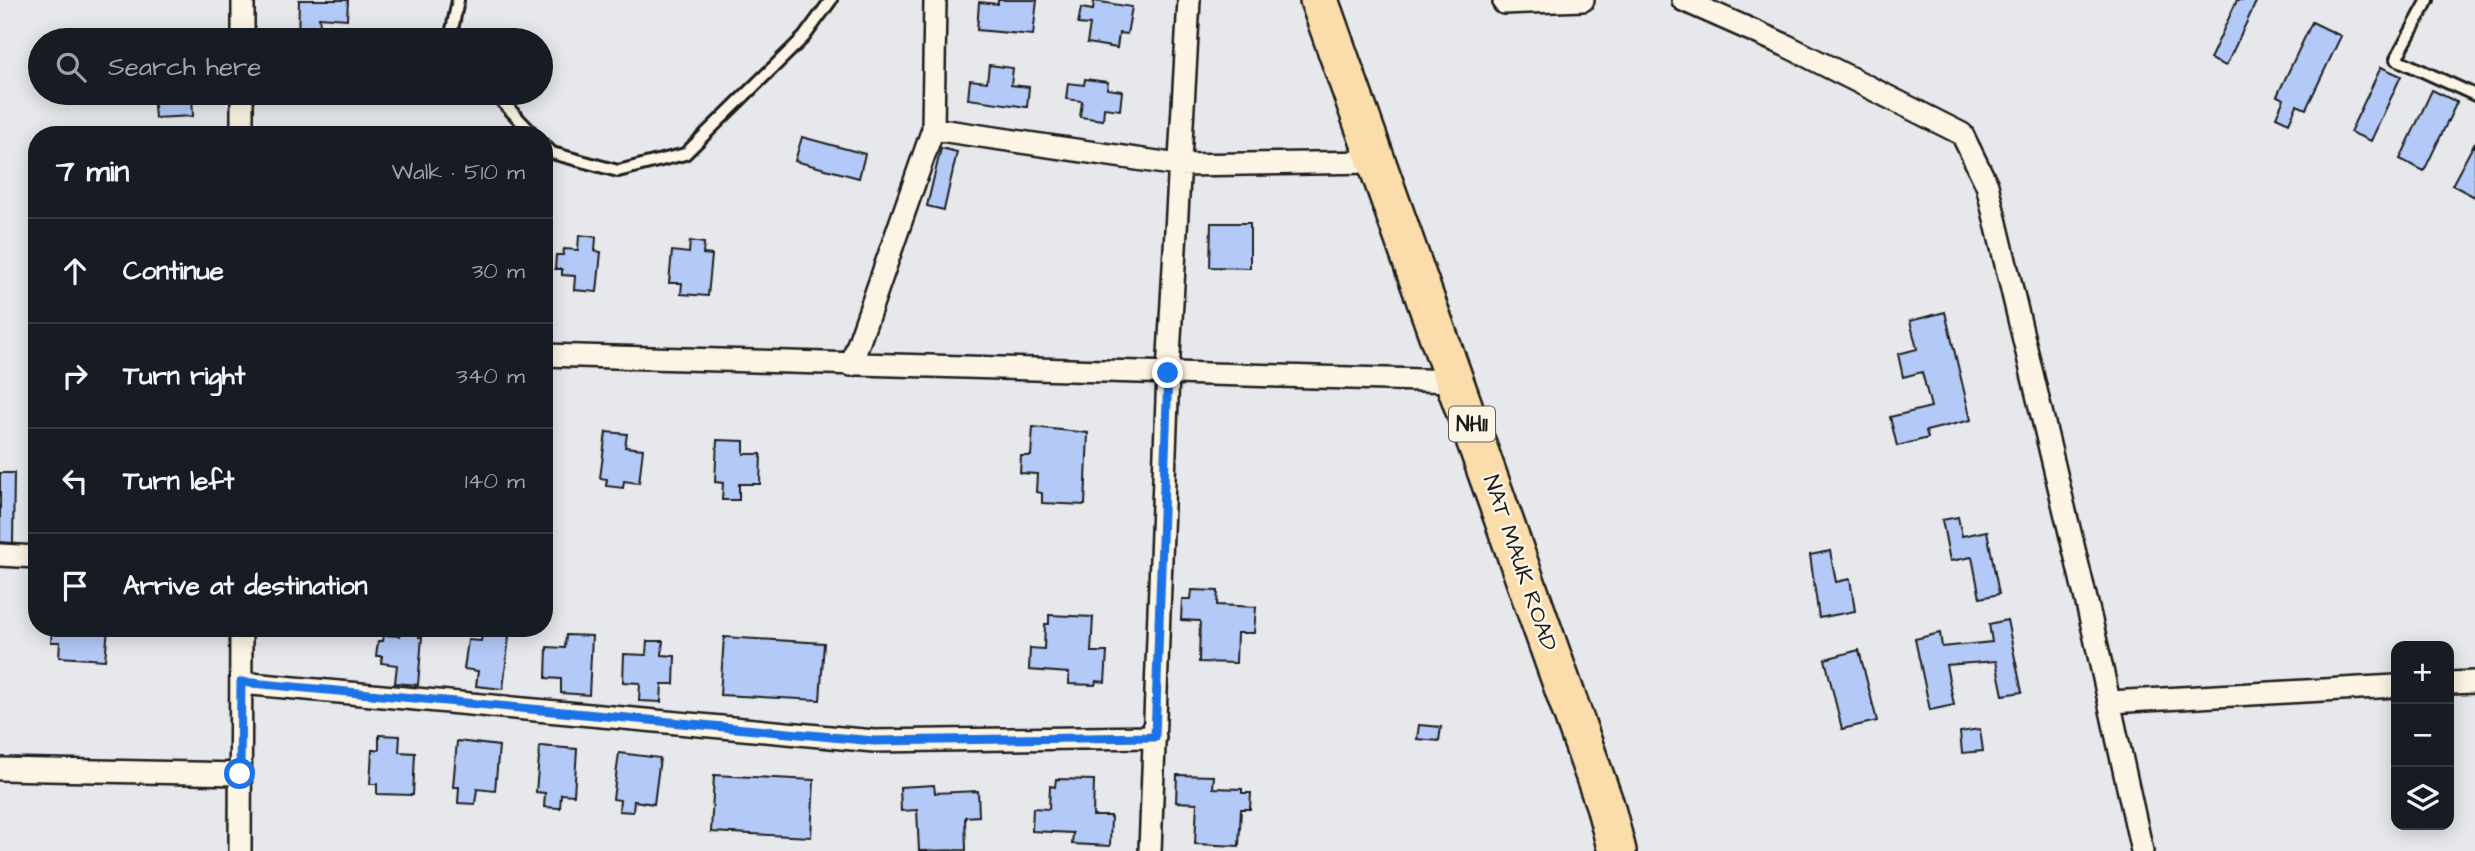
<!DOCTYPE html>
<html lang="en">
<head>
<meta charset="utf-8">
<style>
	:root { --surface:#171b24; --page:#20242c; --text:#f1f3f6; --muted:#9ea1a6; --line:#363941 }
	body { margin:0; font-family:"Architects Daughter",sans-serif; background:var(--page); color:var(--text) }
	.controls { position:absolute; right:21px; bottom:21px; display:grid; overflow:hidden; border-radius:14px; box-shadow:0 4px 18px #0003 }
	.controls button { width:63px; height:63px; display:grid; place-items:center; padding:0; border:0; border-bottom:2px solid var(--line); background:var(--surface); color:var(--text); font:35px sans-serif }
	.stop { position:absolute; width:21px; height:21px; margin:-16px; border:5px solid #1a73e8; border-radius:50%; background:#fff }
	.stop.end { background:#1a73e8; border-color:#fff; box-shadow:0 2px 7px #0008 }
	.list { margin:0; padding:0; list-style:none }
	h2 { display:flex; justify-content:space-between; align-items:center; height:91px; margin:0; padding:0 28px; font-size:30px }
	h2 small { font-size:23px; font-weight:400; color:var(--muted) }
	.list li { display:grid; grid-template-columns:46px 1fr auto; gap:21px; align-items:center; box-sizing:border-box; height:105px; padding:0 28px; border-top:2px solid var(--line) }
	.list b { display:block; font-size:26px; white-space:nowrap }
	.list em { font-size:23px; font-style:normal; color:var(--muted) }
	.icon { flex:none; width:38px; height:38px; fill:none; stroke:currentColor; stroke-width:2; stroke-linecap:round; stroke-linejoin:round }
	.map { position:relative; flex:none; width:2475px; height:851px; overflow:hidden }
	.search { position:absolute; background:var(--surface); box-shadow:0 4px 18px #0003; left:28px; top:28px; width:525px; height:77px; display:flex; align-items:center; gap:18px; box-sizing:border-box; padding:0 24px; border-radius:38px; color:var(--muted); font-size:26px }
	.panel { position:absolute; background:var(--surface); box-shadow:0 4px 18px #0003; left:28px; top:126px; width:525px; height:511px; border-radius:28px }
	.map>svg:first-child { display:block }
	.building { fill:#b3caf9; stroke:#1c1c1c; stroke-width:2 }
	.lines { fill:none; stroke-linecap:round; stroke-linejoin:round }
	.service-casing { stroke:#1c1c1c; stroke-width:16 }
	.minor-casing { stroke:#1c1c1c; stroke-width:26 }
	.trunk-casing { stroke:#1c1c1c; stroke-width:42 }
	.service { stroke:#fcf5e5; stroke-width:10 }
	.minor { stroke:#fcf5e5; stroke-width:21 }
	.trunk { stroke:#faddab; stroke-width:37 }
	.route { stroke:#1a73e8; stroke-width:9 }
	.labels { text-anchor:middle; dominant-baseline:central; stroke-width:5; stroke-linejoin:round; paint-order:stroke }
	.shield { fill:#fcf5e5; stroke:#5f5d58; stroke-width:2 }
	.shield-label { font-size:21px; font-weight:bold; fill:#1c1c1c }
	.street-label { font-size:23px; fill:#1c1c1c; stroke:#fcf5e5 }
</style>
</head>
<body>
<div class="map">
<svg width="2475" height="851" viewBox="0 0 2475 851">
	<rect width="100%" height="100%" fill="#e6e8eb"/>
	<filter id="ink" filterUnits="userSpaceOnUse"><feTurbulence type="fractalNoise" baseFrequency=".0143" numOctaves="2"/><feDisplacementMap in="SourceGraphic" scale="14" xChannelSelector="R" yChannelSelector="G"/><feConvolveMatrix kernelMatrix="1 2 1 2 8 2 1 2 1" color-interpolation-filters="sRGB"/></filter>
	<g filter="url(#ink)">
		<path class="building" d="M299,0H348L347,19L319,17L322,40H298Z
			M998,0H1037L1033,35L977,30L979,2L998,4Z
			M2237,0H2257L2226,66L2210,59Z
			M1094,1L1132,7L1127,34L1119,33L1117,48L1087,43L1090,25L1078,24L1081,8L1093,10Z
			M2312,22L2341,36L2306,109L2297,105L2289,123L2276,117L2284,99L2277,96Z
			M989,65L1013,68L1011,85L1029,87L1027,107L968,99L970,80L987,82Z
			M2381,67L2401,76L2371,141L2350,132Z
			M1085,79L1108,82L1107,89L1122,91L1120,110L1104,108L1103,120L1080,117L1082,101L1066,99L1068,83L1084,85Z
			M2432,90L2457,102L2424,171L2400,159Z
			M153,93H192L193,116L155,118Z
			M802,137L865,154L859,178L795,161Z
			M2475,142V197L2452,185Z
			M941,148L957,152L944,210L927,206Z
			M1211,223H1250V268L1210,267Z
			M579,235L596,237L595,251L601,252L597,292L574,290L575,276L562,275V269H555L556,255H563L564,249L578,250Z
			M690,241L704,243L703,254L712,255L708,296L681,294L682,283H669L672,251L689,253Z
			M1945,312L1971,420L1926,431L1928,438L1897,446L1890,417L1931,407L1922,372L1903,377L1898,354L1917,349L1910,321Z
			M1033,427L1088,433L1085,505L1042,503V493L1036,492L1037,474L1020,473L1021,456H1031Z
			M606,432L627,434L625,447L643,449L639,483L624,481L623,488L606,486L607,479L600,478Z
			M717,440L744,441V454H761L760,484H739V500H722L723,483L715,482Z
			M0,473H14L13,543L0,542Z
			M1958,517L1962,536L1987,531L1999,594L1980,598L1972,557L1950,561L1942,520Z
			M1830,551L1836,582L1850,579L1855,611L1819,618L1810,555Z
			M1192,590L1218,591L1217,605L1256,607L1254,633H1237L1236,663L1199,662L1200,621L1181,620L1182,599H1191Z
			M1049,615L1093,617L1091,652H1107L1105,682L1096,681L1095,685L1069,684V673L1029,670L1030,648L1044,649L1045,624H1049Z
			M2007,620L2022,692L2003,695L1996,661L1946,665L1954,705L1930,710L1915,639L1940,633L1942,647L1992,642L1989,624Z
			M52,628H108L105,660L59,657L60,642H51Z
			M400,628H420L419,637H422L418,685L395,683L397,665L381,663L382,656H376L378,641H383L384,635L400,636Z
			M483,628H510L503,689L476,686L478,671L464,669L468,640L481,641Z
			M566,635L592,636L589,695L561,693V679L546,678L547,647L565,648Z
			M724,637L824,643L820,700L720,695Z
			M647,641H663L662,655L675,656L674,684H662L661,702L639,701L640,683L623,682L624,654L646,655Z
			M1859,650L1877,721L1842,729L1825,659Z
			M1419,725L1441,727L1439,741L1417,739Z
			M1980,729L1983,751L1962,753L1960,732Z
			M379,735L400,736L399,752L415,753L413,795L377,794V784H370L372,750H379Z
			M457,741L499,746L495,791L477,789L475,804L458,803L459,787H453Z
			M540,746L577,749L574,795L561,794L560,808L544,807L545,793L536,792Z
			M619,753L660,758L654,804L634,801L633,812L619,811L620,800L613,799Z
			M714,775L814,780L811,837L711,832Z
			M1177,775L1214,776L1213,788L1242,789V793H1251L1250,809H1241L1239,846L1195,844L1197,803L1176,802Z
			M1056,779L1094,780L1093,816H1111L1110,846L1072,844L1073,833L1032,831L1033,808L1049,809L1050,786L1055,787Z
			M934,785L935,793L978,791L979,816L965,817L966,850L919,851L917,810L901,811L900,787Z"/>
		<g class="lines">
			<defs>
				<path id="service" d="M2428,0L2396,59L2475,95
					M450,40L458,0
					M494,93L534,135
					M544,145L552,153L618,171L685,154L804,37L831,0"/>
				<path id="minor" d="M1683,0L1785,45L1962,134L1987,185L2094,633L2142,851
					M1504,3L1583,0
					M243,40V0
					M933,129L1178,165L1376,162
					M242,135V93
					M544,355L1457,381
					M851,365L933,129L935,0
					M0,555L37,557
					M241,683L874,741L1155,737
					M2449,683L2475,682
					M2110,702L2396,686
					M0,769L240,774
					M240,851L241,628
					M1150,851L1168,373L1189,0"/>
				<path id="trunk" d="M1319,0L1605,805L1617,851"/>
			</defs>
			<use href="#service" class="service-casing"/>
			<use href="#minor" class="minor-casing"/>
			<use href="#trunk" class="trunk-casing"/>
			<use href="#service" class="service"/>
			<use href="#minor" class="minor"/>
			<use href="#trunk" class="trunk"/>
		</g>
	</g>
	<g class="lines" filter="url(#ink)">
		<path class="route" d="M240,774L241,682L874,741L1155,737L1168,373"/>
	</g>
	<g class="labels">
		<rect class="shield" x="1449" y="406.5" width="46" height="35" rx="5"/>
		<g class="shield-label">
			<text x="1472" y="424">NH11</text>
		</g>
		<g class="street-label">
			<text transform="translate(1520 563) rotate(71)">NAT MAUK ROAD</text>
		</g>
	</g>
</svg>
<div class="controls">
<button>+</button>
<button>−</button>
<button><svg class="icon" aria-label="layers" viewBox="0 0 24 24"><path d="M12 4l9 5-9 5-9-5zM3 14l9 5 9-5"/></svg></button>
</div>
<div class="stop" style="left:240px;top:774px"></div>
<div class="stop end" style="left:1168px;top:373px"></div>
<div class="search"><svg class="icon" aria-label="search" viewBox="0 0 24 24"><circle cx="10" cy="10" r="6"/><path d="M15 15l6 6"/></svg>Search here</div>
<section class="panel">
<h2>7 min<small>Walk · 510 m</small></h2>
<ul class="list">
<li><svg class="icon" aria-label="ahead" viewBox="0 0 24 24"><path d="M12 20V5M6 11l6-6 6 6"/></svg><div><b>Continue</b></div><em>30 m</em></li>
<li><svg class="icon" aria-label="right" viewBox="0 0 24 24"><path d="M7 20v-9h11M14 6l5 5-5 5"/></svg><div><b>Turn right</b></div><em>340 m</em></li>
<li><svg class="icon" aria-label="left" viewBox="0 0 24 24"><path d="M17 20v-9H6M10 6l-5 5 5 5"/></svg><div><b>Turn left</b></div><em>140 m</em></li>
<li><svg class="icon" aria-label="arrive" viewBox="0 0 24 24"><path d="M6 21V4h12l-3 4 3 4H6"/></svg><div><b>Arrive at destination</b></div></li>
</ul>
</section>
</div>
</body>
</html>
